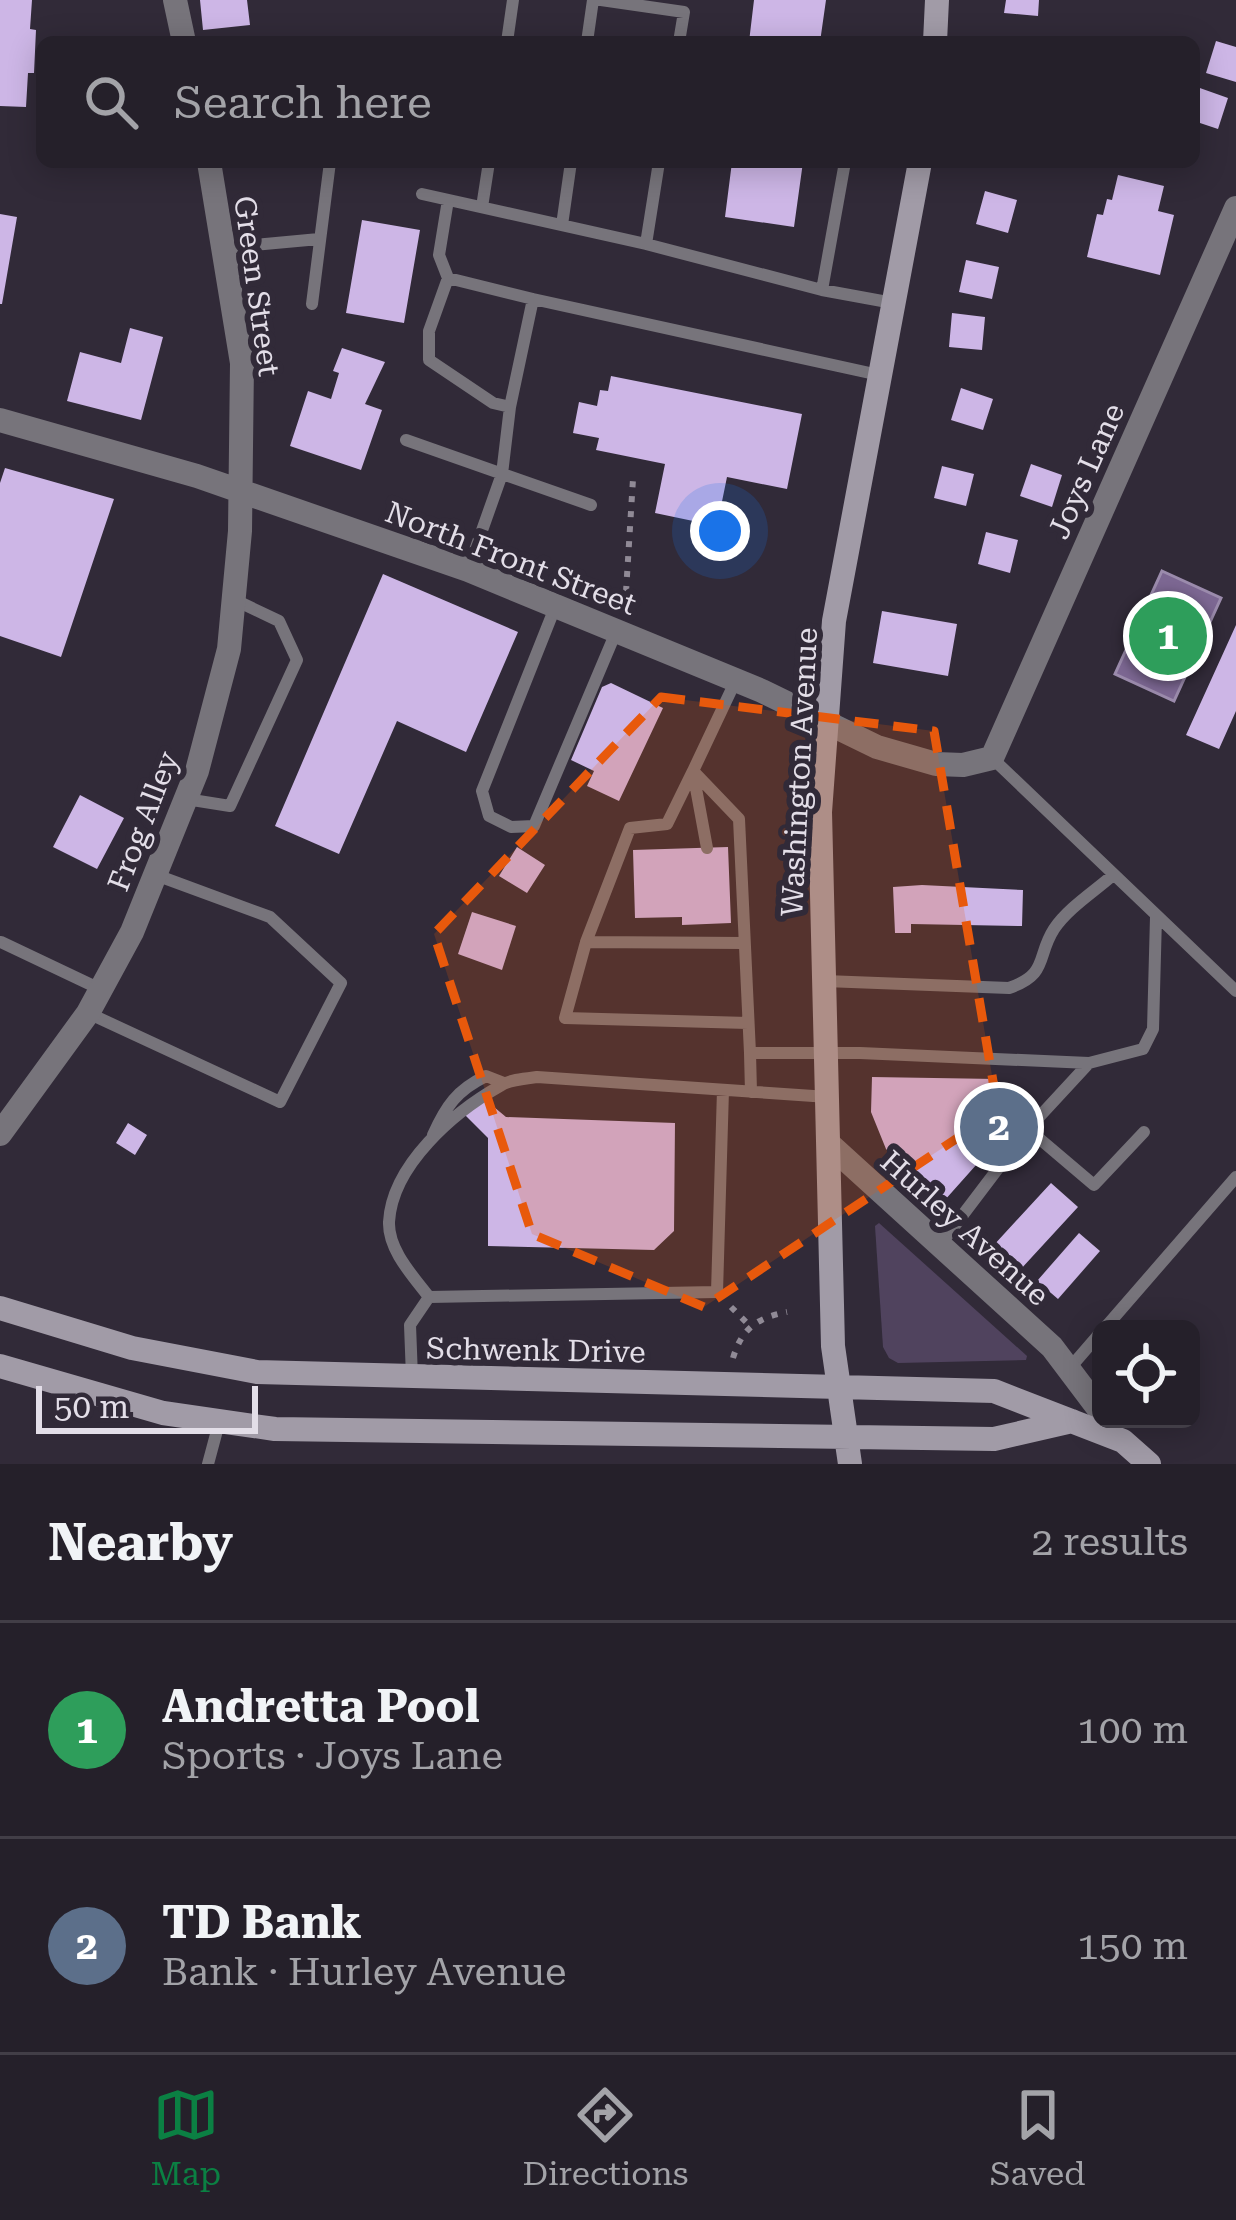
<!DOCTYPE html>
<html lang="en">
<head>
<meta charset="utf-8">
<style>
	:root { --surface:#25202a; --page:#312d36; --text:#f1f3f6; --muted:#a3a3a8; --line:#423e47; --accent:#0b8043 }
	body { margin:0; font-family:"Roboto Serif",serif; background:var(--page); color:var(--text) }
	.controls { position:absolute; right:36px; bottom:36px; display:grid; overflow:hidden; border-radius:18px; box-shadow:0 6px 30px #0003 }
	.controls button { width:108px; height:108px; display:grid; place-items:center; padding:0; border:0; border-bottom:3px solid var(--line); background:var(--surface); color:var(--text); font:60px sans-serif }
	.scale { position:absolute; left:36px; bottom:30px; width:222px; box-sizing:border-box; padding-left:12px; border:6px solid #e3dee8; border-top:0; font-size:33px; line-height:42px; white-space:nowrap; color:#e3dee8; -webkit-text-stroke:9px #312a38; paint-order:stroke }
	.you { position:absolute; left:720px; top:531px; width:42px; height:42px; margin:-30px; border:9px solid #fff; border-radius:50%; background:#1a73e8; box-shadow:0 0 0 18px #1a73e833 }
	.badge { display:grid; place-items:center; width:78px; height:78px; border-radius:50%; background:var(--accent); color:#fff; font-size:39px; font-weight:700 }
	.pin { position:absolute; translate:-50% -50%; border:6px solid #fff; box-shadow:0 3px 12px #0006 }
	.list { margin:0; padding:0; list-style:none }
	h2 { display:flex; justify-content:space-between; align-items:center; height:156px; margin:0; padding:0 48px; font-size:51px }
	h2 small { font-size:39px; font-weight:400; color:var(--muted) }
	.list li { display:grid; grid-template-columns:78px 1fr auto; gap:36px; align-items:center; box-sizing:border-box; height:216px; padding:0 48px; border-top:3px solid var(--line) }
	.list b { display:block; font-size:45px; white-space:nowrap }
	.list p { margin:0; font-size:39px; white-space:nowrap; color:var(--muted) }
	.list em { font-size:39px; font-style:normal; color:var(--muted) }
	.icon { flex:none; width:66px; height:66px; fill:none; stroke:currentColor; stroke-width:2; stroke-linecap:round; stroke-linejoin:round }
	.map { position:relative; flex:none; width:1236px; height:1464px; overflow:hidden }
	.search { position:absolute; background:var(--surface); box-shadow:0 6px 30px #0003; left:36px; right:36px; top:36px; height:132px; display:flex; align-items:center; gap:30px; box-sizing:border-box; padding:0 42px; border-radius:18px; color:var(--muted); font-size:45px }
	.sheet { height:588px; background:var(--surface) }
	nav { display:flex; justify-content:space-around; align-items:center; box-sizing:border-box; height:168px; border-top:3px solid var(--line); background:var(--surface); font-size:33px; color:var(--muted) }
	nav a { display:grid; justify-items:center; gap:6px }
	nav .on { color:var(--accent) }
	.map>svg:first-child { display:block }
	.green { fill:#50435e }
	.water { fill:#7c6792; stroke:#9b8bac; stroke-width:3 }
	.building { fill:#cdb6e6 }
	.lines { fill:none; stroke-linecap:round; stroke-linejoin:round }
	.path { stroke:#908a96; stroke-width:6; stroke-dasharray:6 9; stroke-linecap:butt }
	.lane { stroke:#77747b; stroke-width:12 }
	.street { stroke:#77747b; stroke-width:24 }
	.secondary { stroke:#a19ba7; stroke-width:24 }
	.marked { fill:#e8590c; fill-opacity:0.2; stroke:#e8590c; stroke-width:9; stroke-dasharray:24 15; stroke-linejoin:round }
	.labels { text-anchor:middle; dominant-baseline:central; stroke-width:12; stroke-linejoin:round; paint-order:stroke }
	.street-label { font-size:30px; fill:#e3dee8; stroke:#312a38 }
</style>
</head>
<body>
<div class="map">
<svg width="1236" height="1464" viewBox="0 0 1236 1464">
	<rect width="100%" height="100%" fill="#312a38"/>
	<path class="green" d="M879,1223L1027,1356L1026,1360L898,1363L889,1358L883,1347L875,1226Z"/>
	<path class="water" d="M1162,571L1221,598L1174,701L1115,674Z"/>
	<path class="building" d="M0,0H32L30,29L36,30L34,73H28L26,107L0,106Z
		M200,0H247L250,25L203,30Z
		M754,0H826L820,42H749Z
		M1006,0H1039L1038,16L1004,13Z
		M1216,41L1236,47V82L1206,73Z
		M1197,87L1228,98L1218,129L1194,121Z
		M732,162H803L794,227L725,217Z
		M1118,175L1164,186L1158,211L1174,215L1160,275L1087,257L1097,214L1103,215L1107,199L1112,200Z
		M985,191L1017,200L1008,233L976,224Z
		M0,214L17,217L2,304H0Z
		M362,220L420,230L404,323L346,313Z
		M966,260L999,267L992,299L959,292Z
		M952,313L985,317L982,350L949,347Z
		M130,328L163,337L141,420L67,401L80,352L121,363Z
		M342,348L385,362L365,404L382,410L361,470L290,446L308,391L331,399L339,373L333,371Z
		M611,376L802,414L787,489L727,477L717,526L655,513L665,464L596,450L599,438L573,433L579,402L597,406L600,390L608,391Z
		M961,388L993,399L983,430L951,420Z
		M1031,464L1062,475L1052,507L1020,496Z
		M942,466L974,474L966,506L934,498Z
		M5,468L114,499L61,657L0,636V483Z
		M986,532L1018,540L1010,573L978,564Z
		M383,574L518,632L466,752L397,721L339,854L275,826Z
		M882,611L957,624L948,676L873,663Z
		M1236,625V711L1219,749L1186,735Z
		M611,683L663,708L619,801L587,786L594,771L571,760L602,687Z
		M80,795L124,818L97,869L53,847Z
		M517,847L545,865L527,893L499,876Z
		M728,847L731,923L682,925V917L635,918L633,850Z
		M922,885L1023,890L1022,926L911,924V933H895L893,887Z
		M472,912L516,926L502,970L458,954Z
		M872,1077L996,1079L1018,1118L944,1201L886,1149L871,1112Z
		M482,1097L506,1117L675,1123L674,1231L654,1250L488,1246V1138L464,1114Z
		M128,1123L147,1135L135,1155L116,1143Z
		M1051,1183L1078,1207L1020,1270L993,1246Z
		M1079,1233L1100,1251L1058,1299L1037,1281Z"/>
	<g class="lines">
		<path class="path" d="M626,592L633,479
			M731,1307L750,1326
			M733,1358C742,1328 757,1318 787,1312"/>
		<path class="lane" d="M601,0L684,12L679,42
			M507,42L513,0
			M587,42L593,0
			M422,194L646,244L822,290L893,303
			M448,200L439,255L448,278
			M482,207L489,162
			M562,225L571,162
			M646,244L659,162
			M223,248L319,239
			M822,290L845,162
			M312,304L330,162
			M510,407L493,403L429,360V331L448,278L533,299
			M406,440L591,505
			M468,570L502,474L510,407L533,299L879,375
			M556,605L482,791L489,816L511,827L534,826L616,632
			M736,680L693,771L739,819L750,1053H860L1089,1063L1143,1049L1153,1029L1156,917
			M992,758L1236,991
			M693,772L707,848
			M186,799L230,806L297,660L279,621L235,600
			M1,942L100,989
			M586,942L630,828L667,824L693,771
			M744,943L586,942L565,1018L748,1023
			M825,981L1009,988C1049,974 1036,957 1054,929C1068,908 1095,891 1113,875
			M88,1013L280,1102L341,983L270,917L156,875
			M750,1053L751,1092
			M1028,1129L1094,1185L1144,1132
			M433,1135C446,1106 457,1090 486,1076L504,1083
			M940,1245L1028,1129L1089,1063
			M429,1297C413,1276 388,1250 389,1222C392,1165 454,1112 500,1086C510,1079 525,1079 537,1077L828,1097
			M1104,1329L1236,1177
			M1069,1369L1101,1332
			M412,1377L410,1325L429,1297L717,1292L723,1090
			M208,1464L219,1423"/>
		<path class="street" d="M175,0L184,42
			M0,420L197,476L468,570L762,691L877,747L936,764L963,765L992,758L1236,208
			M0,1134L88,1013L132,932L197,771L229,649L240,531L242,363L209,162
			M831,1146L1052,1347L1101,1412"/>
		<path class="secondary" d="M935,42L937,0
			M0,1308L132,1348L257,1372L994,1391L1123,1441L1149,1464
			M0,1366L163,1413L275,1429L994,1439L1072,1421
			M850,1464L833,1346L820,812L834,621L920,162"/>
	</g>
	<path class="marked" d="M661,697L934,731L998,1111L704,1307L532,1234L434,934Z"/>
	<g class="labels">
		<g class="street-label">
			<text transform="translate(257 286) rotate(82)">Green Street</text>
			<text transform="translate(1086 471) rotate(-66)">Joys Lane</text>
			<text transform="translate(511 558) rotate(21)">North Front Street</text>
			<text transform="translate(799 772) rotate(-87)">Washington Avenue</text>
			<text transform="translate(143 821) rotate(-69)">Frog Alley</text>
			<text transform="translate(965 1228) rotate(42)">Hurley Avenue</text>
			<text transform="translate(536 1350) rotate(1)">Schwenk Drive</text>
		</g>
	</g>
</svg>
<div class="controls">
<button><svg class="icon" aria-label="locate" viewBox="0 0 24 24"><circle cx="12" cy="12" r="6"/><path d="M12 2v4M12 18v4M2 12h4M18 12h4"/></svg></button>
</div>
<div class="scale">50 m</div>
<div class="you"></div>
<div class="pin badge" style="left:1168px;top:636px;background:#2e9e5b">1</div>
<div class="pin badge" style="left:999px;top:1127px;background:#5c6f8a">2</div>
<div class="search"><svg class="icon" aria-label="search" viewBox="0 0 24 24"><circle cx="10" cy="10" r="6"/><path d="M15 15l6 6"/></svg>Search here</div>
</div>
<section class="sheet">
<h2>Nearby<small>2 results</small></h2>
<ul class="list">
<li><span class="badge" style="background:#2e9e5b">1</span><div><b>Andretta Pool</b><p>Sports · Joys Lane</p></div><em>100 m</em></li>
<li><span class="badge" style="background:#5c6f8a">2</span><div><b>TD Bank</b><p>Bank · Hurley Avenue</p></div><em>150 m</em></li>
</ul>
</section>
<nav>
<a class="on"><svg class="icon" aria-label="map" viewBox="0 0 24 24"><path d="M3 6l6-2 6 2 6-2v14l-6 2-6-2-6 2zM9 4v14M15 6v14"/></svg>Map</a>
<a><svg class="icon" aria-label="directions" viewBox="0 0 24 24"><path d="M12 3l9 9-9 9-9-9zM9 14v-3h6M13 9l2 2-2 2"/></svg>Directions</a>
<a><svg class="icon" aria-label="saved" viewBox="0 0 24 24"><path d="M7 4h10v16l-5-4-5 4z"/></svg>Saved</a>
</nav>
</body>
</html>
